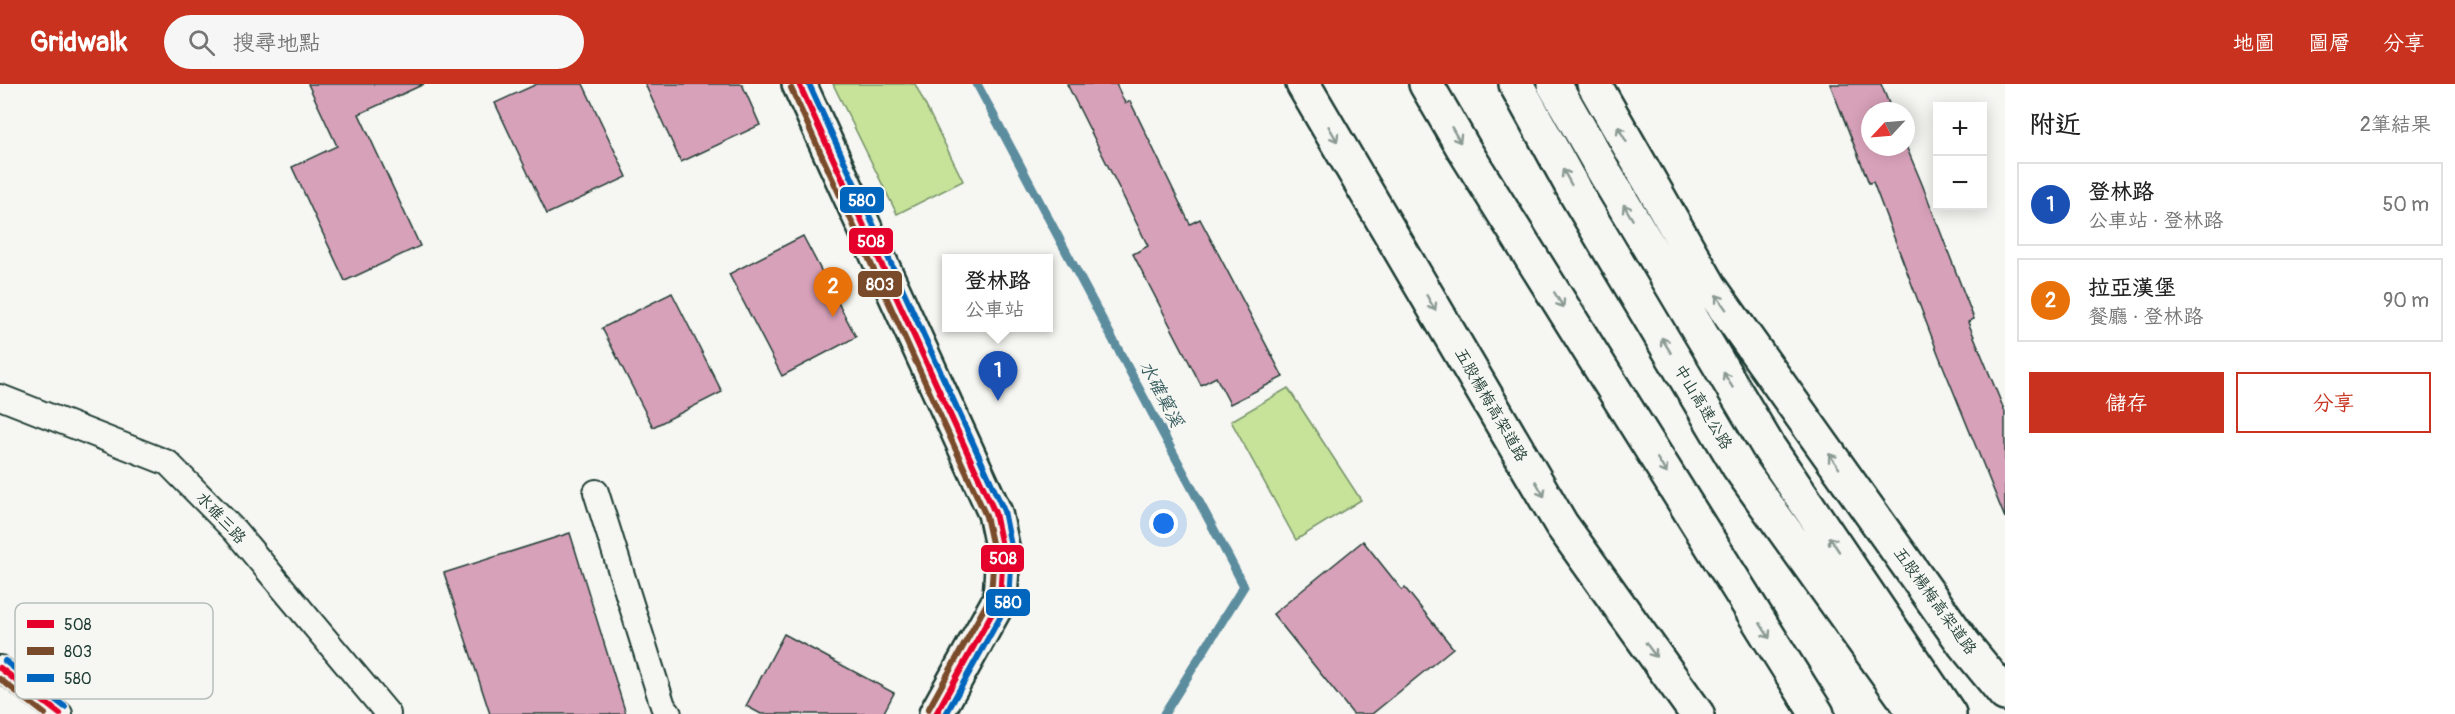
<!DOCTYPE html>
<html lang="zh-TW">
<head>
<meta charset="utf-8">
<style>
	:root { --surface:#fff; --page:#f6f6f6; --text:#222; --muted:#767676; --line:#e0e0e0; --accent:#c8321e }
	body { margin:0; font-family:Pangolin,"LXGW WenKai TC",sans-serif; background:var(--page); color:var(--text) }
	.controls { position:absolute; right:18px; top:18px; display:grid; overflow:hidden; border-radius:0px; box-shadow:0 3px 15px #0003 }
	.controls button { width:54px; height:54px; display:grid; place-items:center; padding:0; border:0; border-bottom:2px solid var(--line); background:var(--surface); color:var(--text); font:30px sans-serif }
	.compass { position:absolute; left:1861px; top:18px; width:54px; height:54px; border-radius:50%; background:var(--surface); box-shadow:0 3px 15px #0003; rotate:244deg }
	.you { position:absolute; left:1164px; top:440px; width:21px; height:21px; margin:-15px; border:4px solid #fff; border-radius:50%; background:#1a73e8; box-shadow:0 0 0 9px #1a73e833 }
	.badge { display:grid; place-items:center; width:39px; height:39px; border-radius:50%; background:var(--accent); color:#fff; font-size:20px; font-weight:700 }
	.pin { position:absolute; translate:-50% -50px; filter:drop-shadow(0 2px 3px #0008) }
	.pin::after { content:''; position:absolute; top:32px; width:21px; height:18px; background:inherit; clip-path:polygon(0 0,100% 0,50% 100%) }
	.popup { position:absolute; left:942px; top:170px; width:111px; height:78px; box-sizing:border-box; display:grid; place-content:center; border-radius:0px; background:var(--surface); filter:drop-shadow(0 2px 4px #0005); font-size:20px; white-space:nowrap; color:var(--muted) }
	.popup b { font-size:22px; color:var(--text) }
	.popup::after { content:''; position:absolute; left:50%; top:100%; margin-left:-12px; border:12px solid transparent; border-top-color:var(--surface) }
	.list { margin:0; padding:0; list-style:none }
	h2 { display:flex; justify-content:space-between; align-items:center; height:78px; margin:0; padding:0 24px; font-size:26px }
	h2 small { font-size:20px; font-weight:400; color:var(--muted) }
	.list li { display:grid; grid-template-columns:39px 1fr auto; gap:18px; align-items:center; box-sizing:border-box; height:84px; margin:0 12px 12px; padding:0 12px; border:2px solid var(--line); border-radius:0px }
	.list b { display:block; font-size:22px; white-space:nowrap }
	.list p { margin:0; font-size:20px; white-space:nowrap; color:var(--muted) }
	.list em { font-size:20px; font-style:normal; color:var(--muted) }
	.actions { display:flex; gap:12px; padding:18px 24px }
	.actions a { flex:1; padding:14px 0; border:2px solid var(--accent); border-radius:0px; text-align:center; font-size:21px; color:var(--accent) }
	.actions .main { background:var(--accent); color:#fff }
	.icon { flex:none; width:33px; height:33px; fill:none; stroke:currentColor; stroke-width:2; stroke-linecap:round; stroke-linejoin:round }
	.map { position:relative; flex:none; width:2005px; height:630px; overflow:hidden }
	header { display:flex; align-items:center; gap:36px; box-sizing:border-box; height:84px; padding:0 30px; background:var(--accent); color:#fff }
	header strong { font-size:28px }
	nav { display:flex; gap:33px; margin-inline-start:auto; font-size:21px }
	.search { width:420px; height:54px; background:var(--page); display:flex; align-items:center; gap:15px; box-sizing:border-box; padding:0 21px; border-radius:33px; color:var(--muted); font-size:22px }
	main { display:flex }
	aside { flex:1; background:var(--surface) }
	.map>svg:first-child { display:block }
	.green { fill:#c7e39a; stroke:#739067; stroke-width:1.5 }
	.lines { fill:none; stroke-linecap:round; stroke-linejoin:round }
	.stream { stroke:#5c8d9e; stroke-width:9 }
	.building { fill:#d7a1b9; stroke:#1f3d34; stroke-width:1.5 }
	.street-casing { stroke:#1f3d34; stroke-width:28 }
	.secondary-casing { stroke:#1f3d34; stroke-width:38 }
	.highway-casing { stroke:#1f3d34; stroke-width:38 }
	.street { stroke:#f6f6f2; stroke-width:24 }
	.secondary { stroke:#f6f6f2; stroke-width:33 }
	.highway { stroke:#f6f6f2; stroke-width:33 }
	.bus-1-casing { stroke:#f6f6f2; stroke-width:10 }
	.bus-2-casing { stroke:#f6f6f2; stroke-width:10 }
	.bus-3-casing { stroke:#f6f6f2; stroke-width:10 }
	.bus-1 { stroke:#e4002b; stroke-width:6 }
	.bus-2 { stroke:#7a4b2a; stroke-width:6 }
	.bus-3 { stroke:#0065bd; stroke-width:6 }
	.oneway { stroke:#8a9a93 }
	.labels { text-anchor:middle; dominant-baseline:central; stroke-width:4.5; stroke-linejoin:round; paint-order:stroke }
	.street-label { font-size:16px; fill:#1f3d34; stroke:#f6f6f2 }
	.water-label { font-size:18px; font-style:italic; fill:#385e60; stroke:#f6f6f2 }
	.key { fill:#f6f6f2; stroke:#b6beb9; stroke-width:1.5 }
	.key-label { font-size:16px; fill:#1f3d34 }
	.line-badge { stroke:#f6f6f2; stroke-width:2 }
	.badge-label { font-size:16px; text-anchor:middle; font-weight:bold; fill:#fff }
</style>
</head>
<body>
<header>
<strong>Gridwalk</strong>
<div class="search"><svg class="icon" aria-label="search" viewBox="0 0 24 24"><circle cx="10" cy="10" r="6"/><path d="M15 15l6 6"/></svg>搜尋地點</div>
<nav><a>地圖</a><a>圖層</a><a>分享</a></nav>
</header>
<main>
<div class="map">
<svg width="2005" height="630" viewBox="0 0 2005 630">
	<rect width="100%" height="100%" fill="#f6f6f2"/>
	<filter id="ink" filterUnits="userSpaceOnUse"><feTurbulence type="fractalNoise" baseFrequency=".0167" numOctaves="2"/><feDisplacementMap in="SourceGraphic" scale="12" xChannelSelector="R" yChannelSelector="G"/><feConvolveMatrix kernelMatrix="1 2 1 2 8 2 1 2 1" color-interpolation-filters="sRGB"/></filter>
	<g filter="url(#ink)">
		<path class="green" d="M833,0H915L963,97L897,130Z
			M1288,304L1361,416L1296,456L1231,337Z"/>
		<g class="lines">
			<path class="stream" d="M977,0L1244,502L1164,630"/>
		</g>
		<path class="building" d="M308,0H424L359,30L420,162L345,197L292,83L337,62Z
			M537,0H583L627,93L547,130L495,19Z
			M645,0H742L760,41L681,78Z
			M1067,0H1116L1125,19L1130,17L1190,140L1200,135L1283,293L1230,320L1216,293L1201,301L1133,170L1148,162Z
			M1830,0H1881L1892,27H1870V63L1906,62L1922,100L1974,235L1968,238L2005,328V434L1939,272L1873,98L1869,99Z
			M803,152L856,253L782,292L729,190Z
			M672,209L722,308L653,343L602,244Z
			M570,449L626,630H490L444,489Z
			M1363,457L1402,506L1405,504L1453,564L1372,630H1353L1273,530Z
			M784,550L894,609L883,630H761L746,622Z"/>
		<g class="lines">
			<defs>
				<path id="street" d="M0,313L168,379L235,447L388,630
					M596,408L663,622L669,630
					M0,584L60,630"/>
				<path id="secondary" d="M799,0L995,429L1003,467L1000,515L936,630"/>
				<path id="highway" d="M1303,0L1561,440L1697,630
					M1426,0L1465,67L1817,630
					M1516,0L1578,113L1739,383L1916,630
					M1554,0L1606,91L1769,364L1949,630
					M1594,0L1710,203L1964,560L2005,610"/>
			</defs>
			<use href="#street" class="street-casing"/>
			<use href="#secondary" class="secondary-casing"/>
			<use href="#highway" class="highway-casing"/>
			<use href="#street" class="street"/>
			<use href="#secondary" class="secondary"/>
			<use href="#highway" class="highway"/>
			<defs>
				<path id="bus-1" d="M799,0L995,429L1003,467L1000,515L936,630
					M0,584L60,630"/>
				<path id="bus-2" d="M791,4L986,432L994,468L991,512L928,626
					M0,595L45,630"/>
				<path id="bus-3" d="M809,0L1004,427L1012,467L1009,517L946,630
					M5,577L65,623"/>
			</defs>
			<use href="#bus-1" class="bus-1-casing"/>
			<use href="#bus-2" class="bus-2-casing"/>
			<use href="#bus-3" class="bus-3-casing"/>
			<use href="#bus-1" class="bus-1"/>
			<use href="#bus-2" class="bus-2"/>
			<use href="#bus-3" class="bus-3"/>
		</g>
		<defs><path id="oneway-shaft" d="M-6 0H5M1.5-3L5.5 0L1.5 3" fill="none" stroke-width="1.6" stroke-linecap="round" stroke-linejoin="round" transform="scale(1.5)"/></defs>
		<g class="oneway">
			<use href="#oneway-shaft" transform="translate(1333 50) rotate(60)"/>
			<use href="#oneway-shaft" transform="translate(1622 50) rotate(-120)"/>
			<use href="#oneway-shaft" transform="translate(1456 51) rotate(60)"/>
			<use href="#oneway-shaft" transform="translate(1567 93) rotate(-119)"/>
			<use href="#oneway-shaft" transform="translate(1628 128) rotate(-121)"/>
			<use href="#oneway-shaft" transform="translate(1559 216) rotate(58)"/>
			<use href="#oneway-shaft" transform="translate(1721 218) rotate(-125)"/>
			<use href="#oneway-shaft" transform="translate(1431 219) rotate(60)"/>
			<use href="#oneway-shaft" transform="translate(1666 261) rotate(-121)"/>
			<use href="#oneway-shaft" transform="translate(1728 296) rotate(-121)"/>
			<use href="#oneway-shaft" transform="translate(1834 377) rotate(-125)"/>
			<use href="#oneway-shaft" transform="translate(1662 382) rotate(58)"/>
			<use href="#oneway-shaft" transform="translate(1540 405) rotate(60)"/>
			<use href="#oneway-shaft" transform="translate(1834 460) rotate(-124)"/>
			<use href="#oneway-shaft" transform="translate(1765 547) rotate(58)"/>
			<use href="#oneway-shaft" transform="translate(1651 566) rotate(54)"/>
		</g>
	</g>
	<g class="labels">
		<g class="street-label">
			<text transform="translate(1491 321) rotate(60)">五股楊梅高架道路</text>
			<text transform="translate(1703 323) rotate(59)">中山高速公路</text>
			<text transform="translate(221 434) rotate(47)">水碓三路</text>
			<text transform="translate(1935 517) rotate(54)">五股楊梅高架道路</text>
		</g>
		<g class="water-label">
			<text transform="translate(1161 310) rotate(62)">水確窠溪</text>
		</g>
	</g>
	<rect x="15" y="519" width="198" height="96" rx="9" class="key"/>
	<rect x="27" y="536" width="27" height="8" fill="#e4002b"/>
	<rect x="27" y="563" width="27" height="8" fill="#7a4b2a"/>
	<rect x="27" y="590" width="27" height="8" fill="#0065bd"/>
	<g class="key-label">
		<text x="64" y="546">508</text>
		<text x="64" y="573">803</text>
		<text x="64" y="600">580</text>
	</g>
	<g class="line-badge">
		<rect x="839" y="102" width="46" height="28" rx="6" fill="#0065bd"/>
		<rect x="848" y="143" width="46" height="28" rx="6" fill="#e4002b"/>
		<rect x="857" y="186" width="46" height="28" rx="6" fill="#7a4b2a"/>
		<rect x="980" y="460" width="45" height="29" rx="6" fill="#e4002b"/>
		<rect x="985" y="504" width="46" height="29" rx="6" fill="#0065bd"/>
	</g>
	<g class="badge-label">
		<text x="862" y="122">580</text>
		<text x="871" y="163">508</text>
		<text x="880" y="206">803</text>
		<text x="1003" y="480">508</text>
		<text x="1008" y="524">580</text>
	</g>
</svg>
<div class="controls">
<button>+</button>
<button>−</button>
</div>
<svg class="compass" viewBox="-18 -18 36 36"><path d="M0-13l5 13h-10z" fill="#e53935"/><path d="M0 13l5-13h-10z" fill="#767676"/></svg>
<div class="you"></div>
<div class="pin badge" style="left:998px;top:317px;background:#1a4fb4">1</div>
<div class="popup"><b>登林路</b>公車站</div>
<div class="pin badge" style="left:833px;top:233px;background:#e8710a">2</div>
</div>
<aside>
<h2>附近<small>2筆結果</small></h2>
<ul class="list">
<li><span class="badge" style="background:#1a4fb4">1</span><div><b>登林路</b><p>公車站 · 登林路</p></div><em>50 m</em></li>
<li><span class="badge" style="background:#e8710a">2</span><div><b>拉亞漢堡</b><p>餐廳 · 登林路</p></div><em>90 m</em></li>
</ul>
<div class="actions"><a class="main">儲存</a><a>分享</a></div>
</aside>
</main>
</body>
</html>
